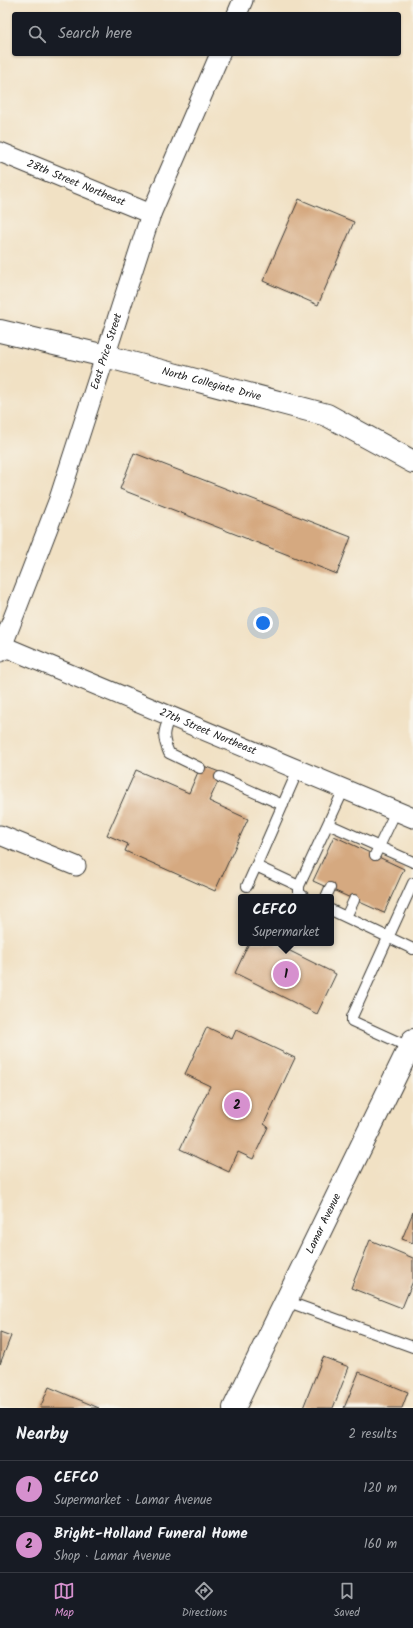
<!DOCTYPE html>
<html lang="en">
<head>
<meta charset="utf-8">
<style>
	:root { --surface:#171b24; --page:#242831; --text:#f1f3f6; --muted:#9ea1a6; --line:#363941; --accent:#d690ce }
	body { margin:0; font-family:Kalam,sans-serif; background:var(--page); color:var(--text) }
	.you { position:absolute; left:263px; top:623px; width:14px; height:14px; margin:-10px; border:3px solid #fff; border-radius:50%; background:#1a73e8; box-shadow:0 0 0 6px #1a73e833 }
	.badge { display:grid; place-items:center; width:26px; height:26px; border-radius:50%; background:var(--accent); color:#111; font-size:13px; font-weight:700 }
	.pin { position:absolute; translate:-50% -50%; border:2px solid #fff; box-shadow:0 1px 4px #0006 }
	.popup { position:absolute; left:238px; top:894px; width:96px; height:52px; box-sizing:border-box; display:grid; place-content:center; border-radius:4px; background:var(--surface); filter:drop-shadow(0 1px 3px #0005); font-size:13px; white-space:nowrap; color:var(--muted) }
	.popup b { font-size:15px; color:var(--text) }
	.popup::after { content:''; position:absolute; left:50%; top:100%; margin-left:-8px; border:8px solid transparent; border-top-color:var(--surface) }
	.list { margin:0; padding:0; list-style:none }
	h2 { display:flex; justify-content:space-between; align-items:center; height:52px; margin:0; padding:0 16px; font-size:17px }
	h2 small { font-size:13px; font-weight:400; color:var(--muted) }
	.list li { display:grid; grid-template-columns:26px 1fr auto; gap:12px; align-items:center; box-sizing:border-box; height:56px; padding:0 16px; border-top:1px solid var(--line) }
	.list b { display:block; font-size:15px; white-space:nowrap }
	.list p { margin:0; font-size:13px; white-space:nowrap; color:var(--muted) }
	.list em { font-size:13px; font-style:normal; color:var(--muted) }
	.icon { flex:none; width:22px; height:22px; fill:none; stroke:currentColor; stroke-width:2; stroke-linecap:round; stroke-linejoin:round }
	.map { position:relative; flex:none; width:413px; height:1408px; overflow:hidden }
	.search { position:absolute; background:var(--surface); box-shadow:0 1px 3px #0004; left:12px; right:12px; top:12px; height:44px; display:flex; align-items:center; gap:10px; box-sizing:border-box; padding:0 14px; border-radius:4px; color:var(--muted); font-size:15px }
	.sheet { height:164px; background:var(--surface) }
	nav { display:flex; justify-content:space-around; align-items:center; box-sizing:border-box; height:56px; border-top:1px solid var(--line); background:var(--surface); font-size:11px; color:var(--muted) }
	nav a { display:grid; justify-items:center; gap:2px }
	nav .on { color:var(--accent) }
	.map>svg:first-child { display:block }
	.building { fill:#d5a980 }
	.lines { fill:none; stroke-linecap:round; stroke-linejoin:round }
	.lane-casing { stroke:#3c3a35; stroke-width:12 }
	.street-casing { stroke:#3c3a35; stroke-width:21 }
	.secondary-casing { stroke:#3c3a35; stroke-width:24 }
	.primary-casing { stroke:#3c3a35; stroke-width:24 }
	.lane { stroke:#fff; stroke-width:10 }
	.street { stroke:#fff; stroke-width:19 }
	.secondary { stroke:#fff; stroke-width:22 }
	.primary { stroke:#fff; stroke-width:22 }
	.labels { text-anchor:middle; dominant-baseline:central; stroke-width:3.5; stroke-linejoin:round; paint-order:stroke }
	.street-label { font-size:11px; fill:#1c1c1c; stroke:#f7f3e8 }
</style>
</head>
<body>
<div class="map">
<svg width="413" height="1408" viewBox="0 0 413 1408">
	<rect width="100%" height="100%" fill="#f7f3e8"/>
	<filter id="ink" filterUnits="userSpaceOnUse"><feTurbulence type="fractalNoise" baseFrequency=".025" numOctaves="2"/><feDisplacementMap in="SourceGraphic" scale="8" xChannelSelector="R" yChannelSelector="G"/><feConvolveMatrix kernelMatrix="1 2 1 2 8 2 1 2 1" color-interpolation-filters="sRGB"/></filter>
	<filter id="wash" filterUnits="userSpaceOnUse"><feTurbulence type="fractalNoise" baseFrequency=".012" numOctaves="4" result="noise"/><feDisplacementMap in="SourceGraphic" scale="16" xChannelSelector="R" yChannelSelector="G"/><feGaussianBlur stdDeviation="0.9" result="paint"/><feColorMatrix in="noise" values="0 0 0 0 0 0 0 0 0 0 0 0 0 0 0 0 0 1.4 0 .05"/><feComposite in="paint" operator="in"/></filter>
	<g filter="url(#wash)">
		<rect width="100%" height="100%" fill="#f1e1c4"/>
		<g id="blocks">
			<path class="building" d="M299,199L354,222L318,305L263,281Z
				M134,453L351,537L337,574L120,489Z
				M201,765L222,773L209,801L248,819L215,891L125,851L128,844L107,835L136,770L189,793Z
				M334,836L404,869L384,913L313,881Z
				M249,943H274L336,974L317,1014L235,973Z
				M207,1027L232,1039L236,1030L295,1058L264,1124L268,1127L253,1159L238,1152L229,1172L180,1149L210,1086L185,1074Z
				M413,1212V1243L402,1239Z
				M370,1240L413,1258V1281L402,1308L351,1288Z
				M0,1332L11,1336L0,1364Z
				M323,1357L349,1367L333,1408H303Z
				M359,1372L408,1392L402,1408H344Z
				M49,1387L99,1408H40Z"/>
		</g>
	</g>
	<g filter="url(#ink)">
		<use href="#blocks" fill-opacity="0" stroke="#3c3a35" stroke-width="1"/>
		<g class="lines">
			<defs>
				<path id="lane" d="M170,716C163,732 162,737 169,753L200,768
					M298,770L256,866L299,886
					M220,777L283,805
					M328,824L413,862
					M375,855L396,811
					M247,886L256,866
					M304,897L299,893V886L344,789
					M326,897L330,888
					M331,910L413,949
					M346,917L354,900
					M409,1047L352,1021V1017L413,883
					M286,1301L413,1347"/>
				<g id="street">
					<path d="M237,14L243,0"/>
					<path id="s1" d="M0,152L151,214"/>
					<path id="s2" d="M3,646L413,818"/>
					<path id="s3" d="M0,652L59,499L151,214L220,54"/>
					<path d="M0,835L76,866"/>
				</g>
				<g id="secondary">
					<path id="s4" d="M0,331L105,356L327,415L413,462"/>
				</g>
				<g id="primary">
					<path id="s5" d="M234,1408L413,1040"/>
				</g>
			</defs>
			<use href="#lane" class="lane-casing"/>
			<use href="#street" class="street-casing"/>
			<use href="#secondary" class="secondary-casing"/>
			<use href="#primary" class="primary-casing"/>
			<use href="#lane" class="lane"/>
			<use href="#street" class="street"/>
			<use href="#secondary" class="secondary"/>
			<use href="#primary" class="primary"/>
		</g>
	</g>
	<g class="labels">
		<g class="street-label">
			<text stroke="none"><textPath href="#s1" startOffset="82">28th Street Northeast</textPath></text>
			<text stroke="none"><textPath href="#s3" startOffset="319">East Price Street</textPath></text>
			<text stroke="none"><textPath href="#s4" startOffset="218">North Collegiate Drive</textPath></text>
			<text stroke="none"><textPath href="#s2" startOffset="222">27th Street Northeast</textPath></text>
			<text stroke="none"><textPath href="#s5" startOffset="205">Lamar Avenue</textPath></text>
		</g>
	</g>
</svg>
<div class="you"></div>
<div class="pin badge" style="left:286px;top:974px">1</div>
<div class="popup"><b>CEFCO</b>Supermarket</div>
<div class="pin badge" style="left:237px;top:1105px">2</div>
<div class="search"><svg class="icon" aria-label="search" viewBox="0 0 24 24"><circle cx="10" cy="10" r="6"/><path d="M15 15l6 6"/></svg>Search here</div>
</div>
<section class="sheet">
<h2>Nearby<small>2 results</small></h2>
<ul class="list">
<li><span class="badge">1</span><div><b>CEFCO</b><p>Supermarket · Lamar Avenue</p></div><em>120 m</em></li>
<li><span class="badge">2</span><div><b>Bright-Holland Funeral Home</b><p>Shop · Lamar Avenue</p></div><em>160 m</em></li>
</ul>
</section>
<nav>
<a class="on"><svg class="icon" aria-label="map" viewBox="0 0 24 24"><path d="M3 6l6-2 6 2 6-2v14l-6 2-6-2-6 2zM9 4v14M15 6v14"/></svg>Map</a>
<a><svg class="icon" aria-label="directions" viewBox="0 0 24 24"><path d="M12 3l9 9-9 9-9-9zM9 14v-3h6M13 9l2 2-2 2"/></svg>Directions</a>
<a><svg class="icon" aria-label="saved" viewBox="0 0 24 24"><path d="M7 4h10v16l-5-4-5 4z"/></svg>Saved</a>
</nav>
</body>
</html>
